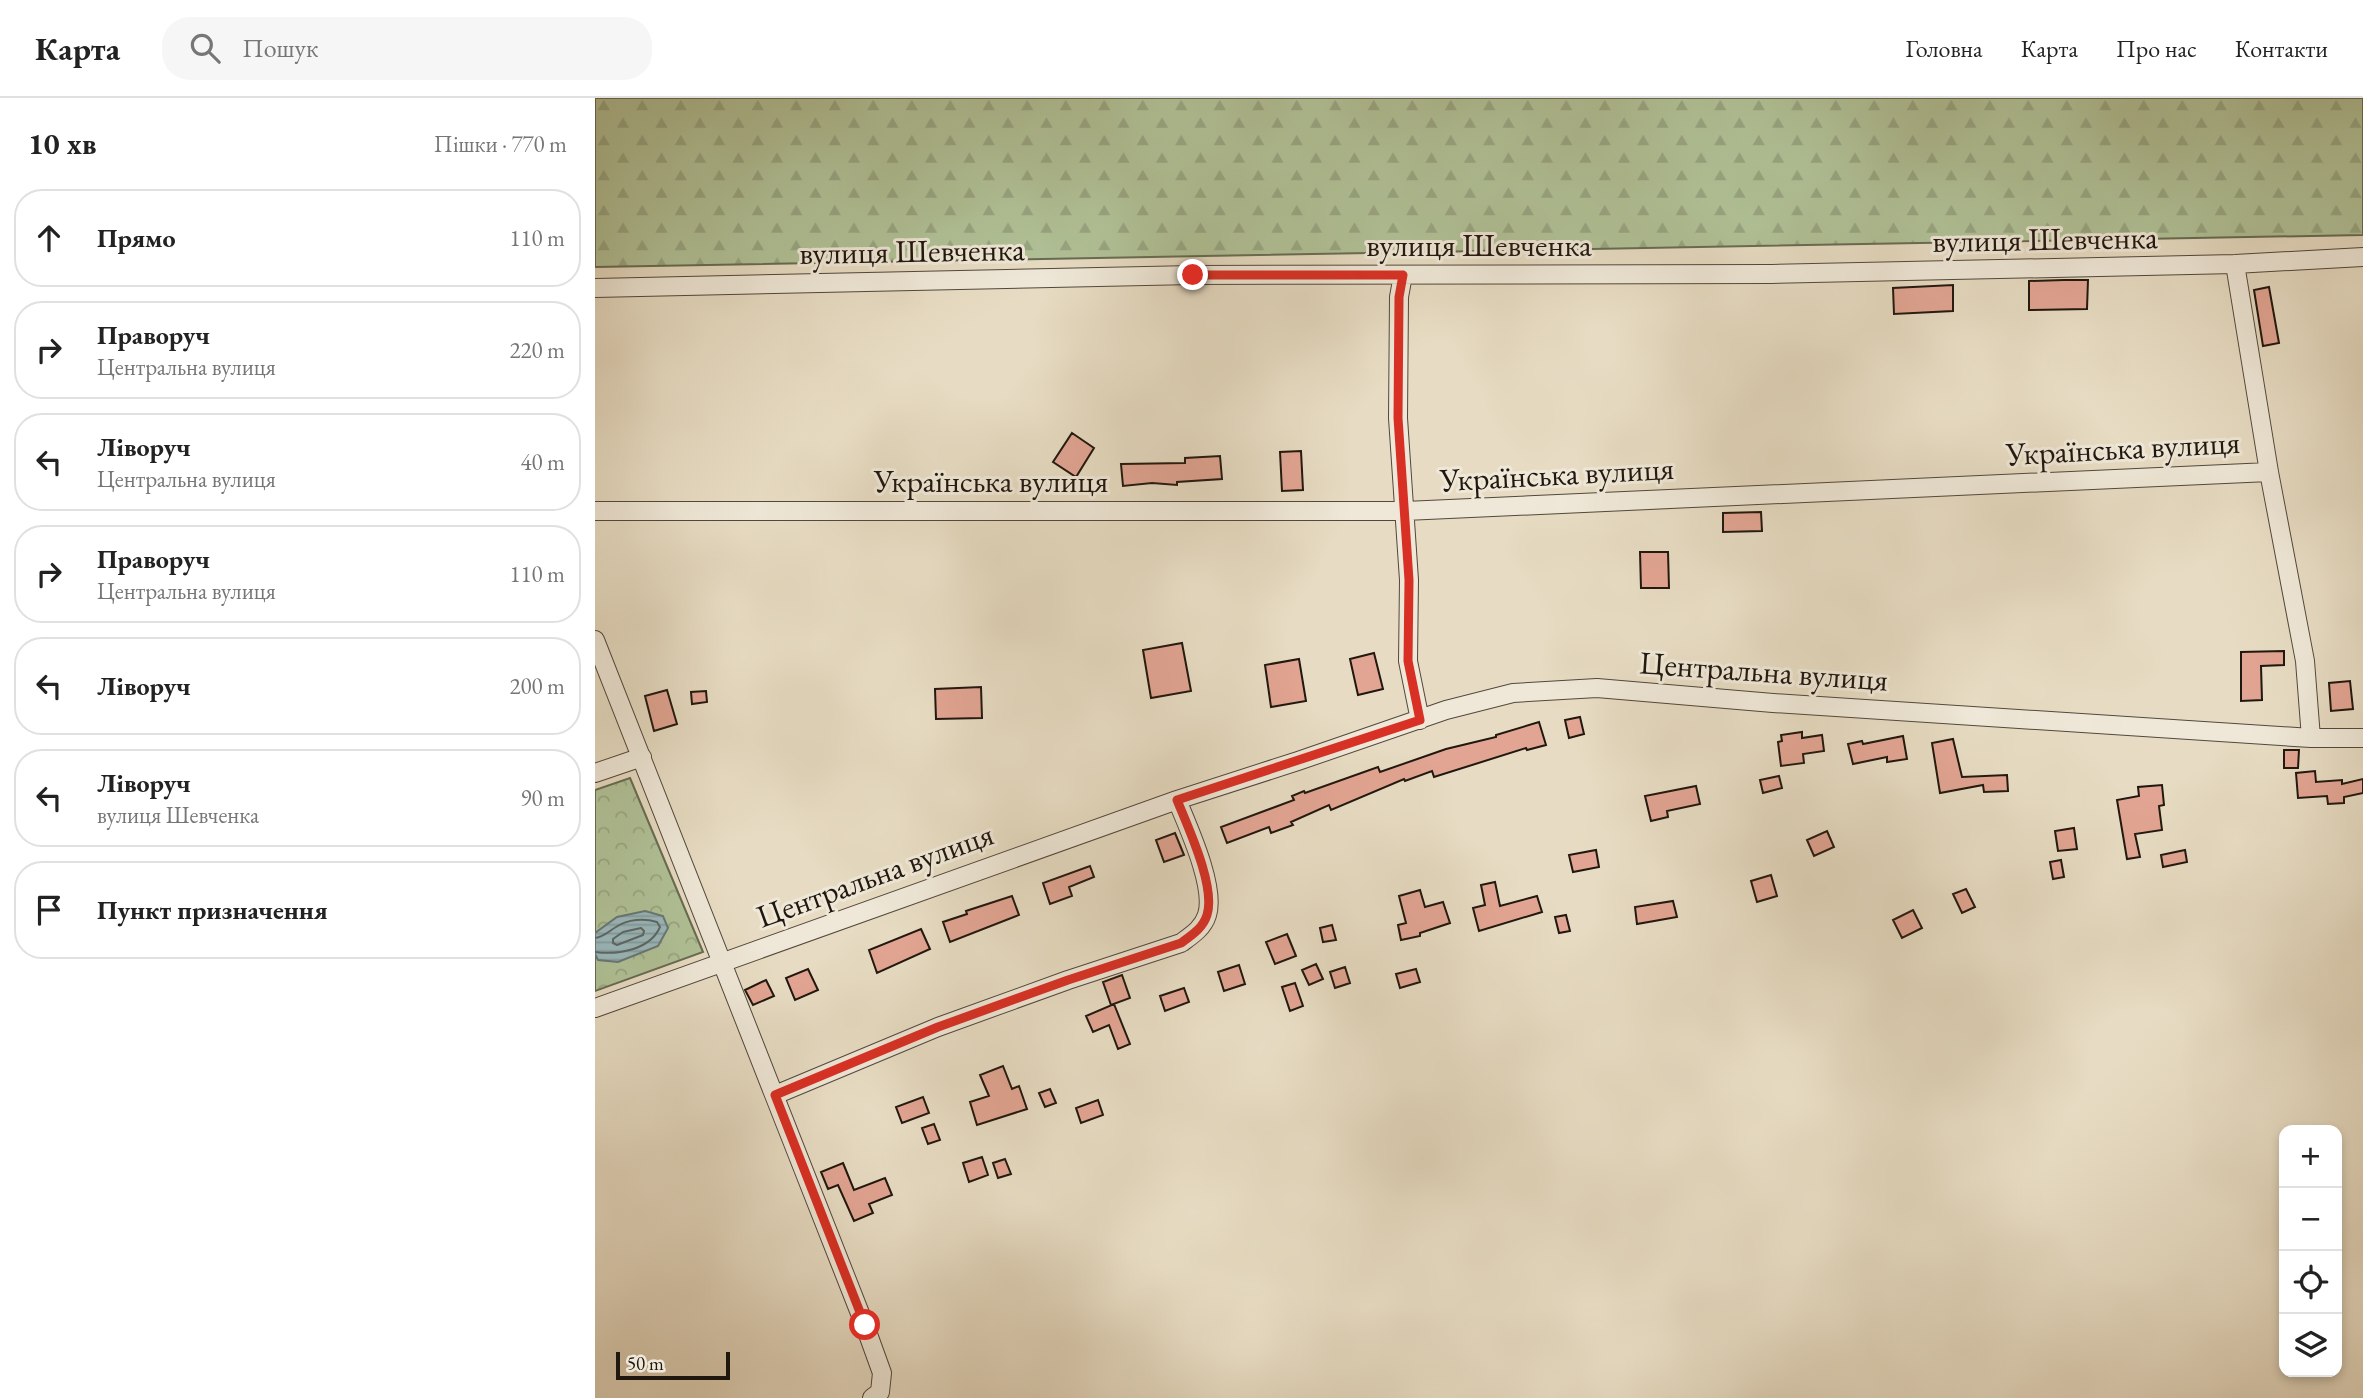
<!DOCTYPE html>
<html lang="uk">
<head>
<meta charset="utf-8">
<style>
	:root { --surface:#fff; --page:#f6f6f6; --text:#222; --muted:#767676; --line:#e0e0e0 }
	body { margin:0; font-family:"EB Garamond",serif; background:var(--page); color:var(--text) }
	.controls { position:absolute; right:21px; bottom:21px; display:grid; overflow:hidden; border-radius:14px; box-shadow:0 4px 10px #0003 }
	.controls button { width:63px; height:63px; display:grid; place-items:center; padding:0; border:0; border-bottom:2px solid var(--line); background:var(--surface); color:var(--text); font:35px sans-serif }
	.scale { position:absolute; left:21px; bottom:18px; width:114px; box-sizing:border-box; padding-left:7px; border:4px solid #20170f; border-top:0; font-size:19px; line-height:24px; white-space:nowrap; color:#20170f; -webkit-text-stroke:5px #efe8d8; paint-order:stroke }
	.stop { position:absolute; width:21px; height:21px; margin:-16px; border:5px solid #d93025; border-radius:50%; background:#fff }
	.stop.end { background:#d93025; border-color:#fff; box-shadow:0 2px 7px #0008 }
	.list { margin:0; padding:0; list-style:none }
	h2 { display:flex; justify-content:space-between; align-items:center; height:91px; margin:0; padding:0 28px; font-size:30px }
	h2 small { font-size:23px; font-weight:400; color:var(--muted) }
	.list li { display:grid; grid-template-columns:46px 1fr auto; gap:21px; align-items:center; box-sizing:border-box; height:98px; margin:0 14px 14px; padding:0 14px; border:2px solid var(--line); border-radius:28px }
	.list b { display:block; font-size:26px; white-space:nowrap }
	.list p { margin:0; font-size:23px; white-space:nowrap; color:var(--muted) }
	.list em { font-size:23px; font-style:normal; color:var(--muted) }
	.icon { flex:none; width:38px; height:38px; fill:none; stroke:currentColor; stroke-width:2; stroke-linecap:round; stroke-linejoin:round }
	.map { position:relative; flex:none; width:1768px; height:1300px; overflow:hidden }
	header { display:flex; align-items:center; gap:42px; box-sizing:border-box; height:98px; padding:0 35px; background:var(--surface); border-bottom:2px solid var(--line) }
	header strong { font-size:33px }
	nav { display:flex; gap:38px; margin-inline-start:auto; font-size:24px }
	.search { width:490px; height:63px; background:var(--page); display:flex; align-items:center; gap:18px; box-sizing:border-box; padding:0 24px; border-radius:28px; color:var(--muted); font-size:26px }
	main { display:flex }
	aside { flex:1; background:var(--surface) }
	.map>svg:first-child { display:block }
	.forest { fill:url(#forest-firs); stroke:#686c54; stroke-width:2 }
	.park { fill:url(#park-crowns); stroke:#686c54; stroke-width:2 }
	.water { fill:url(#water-rules); stroke:#697877; stroke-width:2 }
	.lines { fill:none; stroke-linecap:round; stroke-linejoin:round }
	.shore { stroke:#5d6866; stroke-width:2 }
	.building { fill:#e2a593; stroke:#20170f; stroke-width:2 }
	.minor-casing { stroke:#52483c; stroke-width:20 }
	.minor { stroke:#efe8d8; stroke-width:18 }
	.route { stroke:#d93025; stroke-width:9 }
	.labels { text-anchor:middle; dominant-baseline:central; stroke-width:6; stroke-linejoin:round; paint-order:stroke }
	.street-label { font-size:32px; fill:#20170f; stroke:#efe8d8 }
</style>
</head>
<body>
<header>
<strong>Карта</strong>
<div class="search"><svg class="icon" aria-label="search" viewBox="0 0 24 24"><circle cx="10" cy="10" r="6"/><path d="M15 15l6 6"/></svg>Пошук</div>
<nav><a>Головна</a><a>Карта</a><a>Про нас</a><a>Контакти</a></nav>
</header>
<main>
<aside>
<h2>10 хв<small>Пішки · 770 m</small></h2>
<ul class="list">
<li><svg class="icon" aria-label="ahead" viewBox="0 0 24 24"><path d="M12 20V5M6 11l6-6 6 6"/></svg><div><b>Прямо</b></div><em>110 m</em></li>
<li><svg class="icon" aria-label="right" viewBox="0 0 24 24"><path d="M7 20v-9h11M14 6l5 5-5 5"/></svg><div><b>Праворуч</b><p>Центральна вулиця</p></div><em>220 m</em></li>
<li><svg class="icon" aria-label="left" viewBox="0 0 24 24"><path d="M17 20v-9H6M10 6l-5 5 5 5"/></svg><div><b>Ліворуч</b><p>Центральна вулиця</p></div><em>40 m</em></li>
<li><svg class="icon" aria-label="right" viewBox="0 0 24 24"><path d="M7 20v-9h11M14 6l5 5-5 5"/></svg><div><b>Праворуч</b><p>Центральна вулиця</p></div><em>110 m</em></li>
<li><svg class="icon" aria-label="left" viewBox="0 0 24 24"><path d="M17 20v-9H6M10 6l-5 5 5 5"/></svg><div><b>Ліворуч</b></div><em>200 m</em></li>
<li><svg class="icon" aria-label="left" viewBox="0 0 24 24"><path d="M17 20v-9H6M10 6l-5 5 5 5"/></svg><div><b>Ліворуч</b><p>вулиця Шевченка</p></div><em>90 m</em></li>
<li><svg class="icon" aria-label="arrive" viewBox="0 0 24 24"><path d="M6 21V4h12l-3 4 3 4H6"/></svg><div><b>Пункт призначення</b></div></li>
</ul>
</aside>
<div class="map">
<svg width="1768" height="1300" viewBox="0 0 1768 1300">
	<defs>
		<pattern id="forest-firs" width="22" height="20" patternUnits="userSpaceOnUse" patternTransform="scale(1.75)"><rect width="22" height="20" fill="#b1c298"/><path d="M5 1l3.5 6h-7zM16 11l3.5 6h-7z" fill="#98a682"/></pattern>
		<pattern id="park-crowns" width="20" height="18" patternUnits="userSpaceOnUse" patternTransform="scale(1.75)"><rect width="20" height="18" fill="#b1c298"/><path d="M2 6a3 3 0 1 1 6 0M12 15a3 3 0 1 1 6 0" fill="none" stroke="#98a682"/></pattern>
		<pattern id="water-rules" width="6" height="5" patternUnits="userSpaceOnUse" patternTransform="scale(1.75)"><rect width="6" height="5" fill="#9ab9bd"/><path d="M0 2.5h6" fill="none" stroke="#849ea1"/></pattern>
	</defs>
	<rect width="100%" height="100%" fill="#e7dcc3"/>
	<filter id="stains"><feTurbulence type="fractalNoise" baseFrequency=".00286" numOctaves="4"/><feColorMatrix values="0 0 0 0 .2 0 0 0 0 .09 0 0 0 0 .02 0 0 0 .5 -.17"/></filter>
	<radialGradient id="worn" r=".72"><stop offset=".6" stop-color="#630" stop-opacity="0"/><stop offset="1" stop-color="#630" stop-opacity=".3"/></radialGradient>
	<path class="forest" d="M0,0H1768V137L0,169Z"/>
	<path class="park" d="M35,680L108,854L0,893V692Z"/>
	<path class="water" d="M50,813L68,818L73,830L63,848L23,864L3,862L0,856V835L22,819Z"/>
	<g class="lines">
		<path class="shore" d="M46,830L49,833L48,837L22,847L18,845V841L28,834Z
			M0,840C9,839 14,833 21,829C33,821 49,820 62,824L65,829C55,852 23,857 0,854"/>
	</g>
	<path class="building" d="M1469,182H1493L1492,211L1434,212V183Z
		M1358,187V213L1299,216L1298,190Z
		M1674,189L1684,245L1668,248L1659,192Z
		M477,335L499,350L481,379L458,364Z
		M706,353L708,392L687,393L685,354Z
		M625,358L627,381L582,384V387L557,385L528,388L526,366L590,365V360Z
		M1166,414L1167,433L1128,434V415Z
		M1045,454H1073L1074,490H1046Z
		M587,545L596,593L556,600L548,552Z
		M1689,553V567L1666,568L1667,602L1646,603V554Z
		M779,555L788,591L763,597L755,561Z
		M704,561L711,603L676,609L670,567Z
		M1755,583L1758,611L1736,613L1734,585Z
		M386,589L387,620L341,621L340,591Z
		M72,592L82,626L59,633L50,598Z
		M111,593L112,604L97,606L96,594Z
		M985,619L989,636L974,640L970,622Z
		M944,624L951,647L932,652L931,650L839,679L837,673L810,683L809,681L736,712L734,707L696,724L698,727L676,735L674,729L632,745L626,729L699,702L697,698L709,693L710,695L783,669L785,674L851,651L901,639V637Z
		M1207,634V640L1227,637L1229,653L1208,656L1209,665L1186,668L1183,644L1187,643L1186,637Z
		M1308,638L1312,661L1292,664V659L1258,666L1253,646L1267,643L1268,646Z
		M1358,641L1367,679L1412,677L1413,693L1389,694L1388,687L1345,695L1337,645Z
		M1689,652H1704L1703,670H1689Z
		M1720,673L1721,684L1747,682V686L1768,681V695L1749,699V705L1733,706L1732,698L1703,700L1701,675Z
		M1184,678L1187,690L1168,695L1165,682Z
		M1567,687L1569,707L1564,708L1567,732L1540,736L1545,759L1532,761L1522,702L1544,698L1543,689Z
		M1101,688L1105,706L1072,713L1073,719L1056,723L1050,698Z
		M1479,730L1482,751L1463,753L1460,733Z
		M1232,733L1239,749L1219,758L1212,742Z
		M580,735L589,757L569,764L561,742Z
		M1001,752L1004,769L978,774L974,757Z
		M1590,752L1592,764L1568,769L1566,757Z
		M1466,762L1469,779L1458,781L1455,764Z
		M495,768L499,779L474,789L477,798L455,806L448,785Z
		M1176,777L1182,798L1162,804L1156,783Z
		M900,784L905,808L942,798L947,814L884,833L878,810L890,807L886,787Z
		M1371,791L1380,809L1367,815L1358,796Z
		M825,792L830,809L848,804L855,825L825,835V838L806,842L803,827L811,825L804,798Z
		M417,798L424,817L355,844L348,824L372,816L371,813Z
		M1078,803L1082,819L1042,826L1040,809Z
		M1318,812L1327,830L1307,840L1298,822Z
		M971,817L975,833L964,835L960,819Z
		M737,827L741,842L728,844L725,830Z
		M326,831L335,851L282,875L274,852Z
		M692,836L701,858L680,866L671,844Z
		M721,866L728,881L714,887L707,872Z
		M644,867L650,886L629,893L623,874Z
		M750,869L755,885L740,890L735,874Z
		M213,871L223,892L200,902L191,880Z
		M821,871L825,884L805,890L801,876Z
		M527,877L535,900L516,907L508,884Z
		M171,882L179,898L158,907L150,892Z
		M700,885L708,908L695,913L687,889Z
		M589,890L594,904L570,913L565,898Z
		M519,906L535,946L523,951L514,927L498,934L491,918Z
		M408,968L417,991L424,988L432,1011L382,1027L375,1004L394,998L385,977Z
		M455,991L461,1005L450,1009L444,995Z
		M328,999L334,1015L307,1025L301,1009Z
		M503,1002L508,1017L486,1025L481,1010Z
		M339,1026L345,1042L333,1046L327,1030Z
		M387,1059L393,1077L374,1084L368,1065Z
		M410,1061L416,1076L403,1080L398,1065Z
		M248,1065L259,1092L290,1080L297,1097L274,1106L278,1115L259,1123L243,1087L233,1091L226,1074Z"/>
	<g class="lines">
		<defs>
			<path id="minor" d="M1640,166L1674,374L1710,563L1716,640
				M808,177L804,199L803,320L814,482L813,563L825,622
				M0,190L598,177L1177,176L1640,166L1768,159
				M0,413H810L1674,374
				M0,542L270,1228L287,1275L285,1294L277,1300
				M0,675L47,659
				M0,910L582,702L703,663L851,612L918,595L1002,590L1178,605L1716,640H1768
				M180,997L343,929L473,882L586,845C597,837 608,830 612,817C621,789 593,729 582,702"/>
		</defs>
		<use href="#minor" class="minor-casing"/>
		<use href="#minor" class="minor"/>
	</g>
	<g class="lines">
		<path class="route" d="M270,1227L180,997L343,929L473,882L586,845C597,837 608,830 612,817C621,789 593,729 582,702L825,622L813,563L814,482L803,320L804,199L808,177H598"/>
	</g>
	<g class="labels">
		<g class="street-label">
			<text transform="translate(1450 141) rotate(-1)">вулиця Шевченка</text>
			<text x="884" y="147">вулиця Шевченка</text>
			<text transform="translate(317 153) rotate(-1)">вулиця Шевченка</text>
			<text transform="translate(1528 350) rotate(-3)">Українська вулиця</text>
			<text transform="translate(962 376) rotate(-3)">Українська вулиця</text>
			<text x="396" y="383">Українська вулиця</text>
			<text transform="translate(1169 573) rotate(4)">Центральна вулиця</text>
			<text transform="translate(280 777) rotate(-20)">Центральна вулиця</text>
		</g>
	</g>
	<rect width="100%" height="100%" filter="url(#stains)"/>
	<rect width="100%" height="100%" fill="url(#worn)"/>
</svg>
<div class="controls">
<button>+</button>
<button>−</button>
<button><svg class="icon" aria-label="locate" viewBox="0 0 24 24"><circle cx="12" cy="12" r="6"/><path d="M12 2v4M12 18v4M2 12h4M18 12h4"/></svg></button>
<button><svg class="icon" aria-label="layers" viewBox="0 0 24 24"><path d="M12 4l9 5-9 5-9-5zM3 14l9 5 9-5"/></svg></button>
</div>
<div class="scale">50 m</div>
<div class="stop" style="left:270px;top:1227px"></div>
<div class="stop end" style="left:598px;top:177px"></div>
</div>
</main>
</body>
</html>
